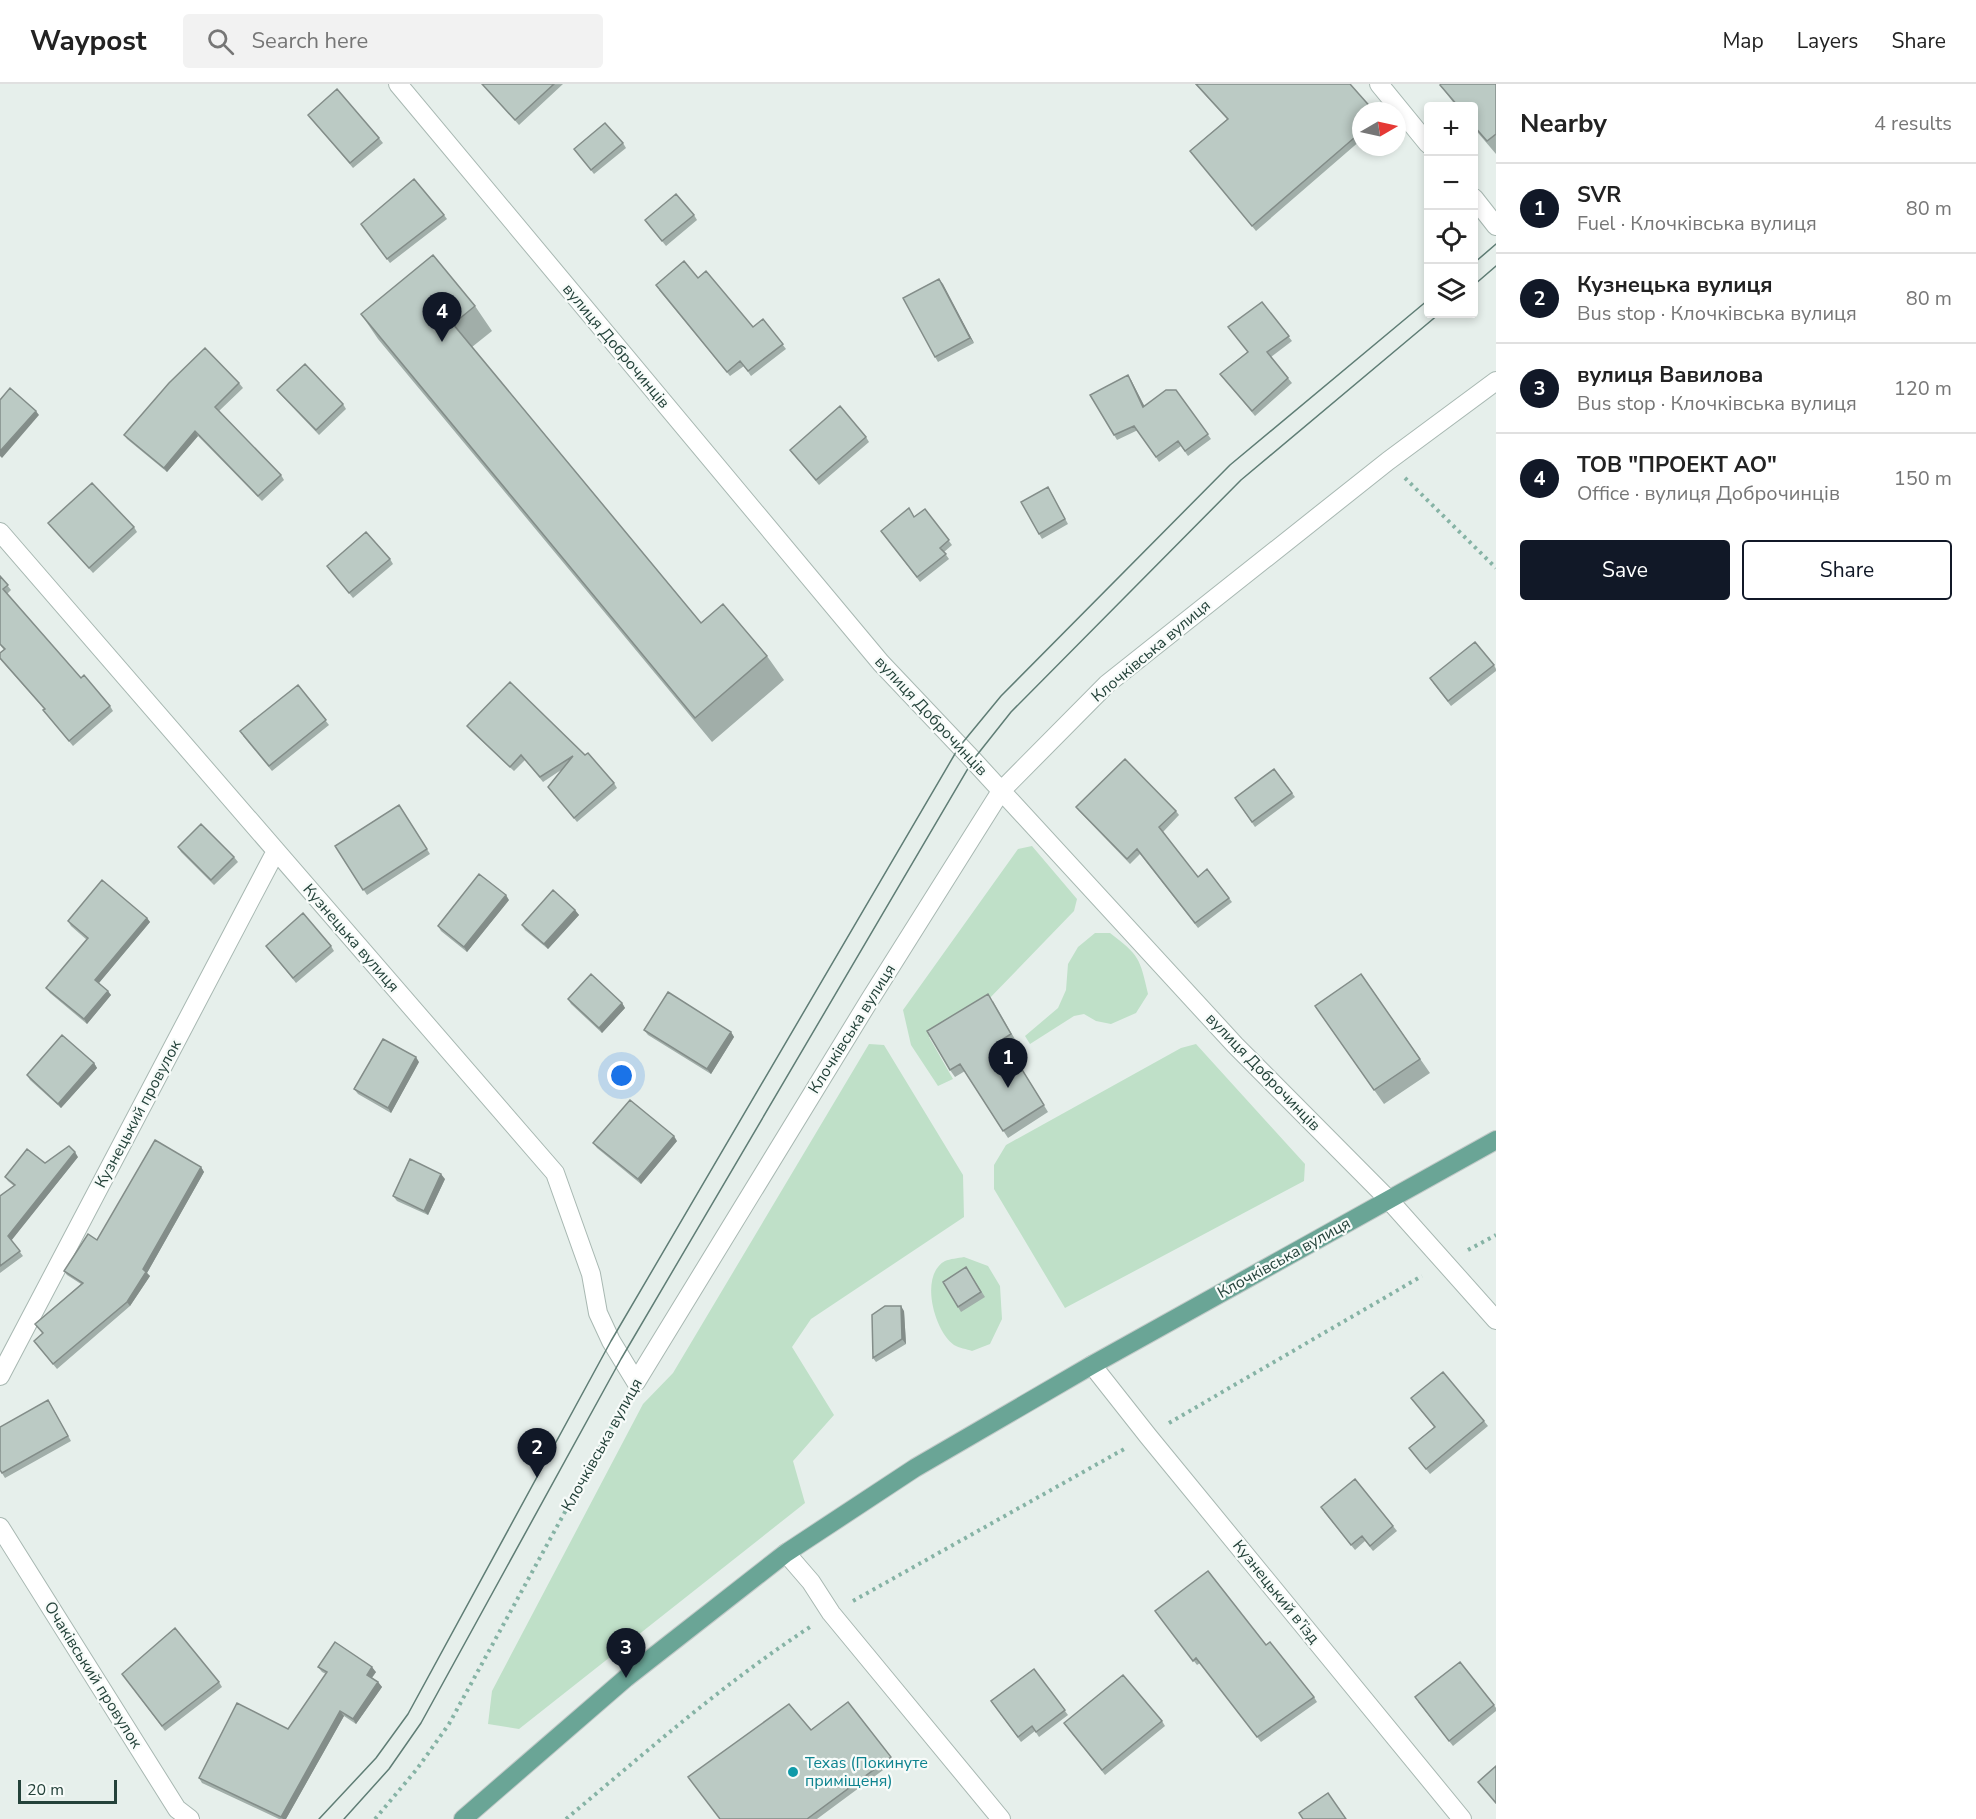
<!DOCTYPE html>
<html lang="en">
<head>
<meta charset="utf-8">
<style>
	:root { --surface:#fff; --page:#f2f2f2; --text:#222; --muted:#767676; --line:#e0e0e0; --accent:#111827 }
	body { margin:0; font-family:"Nunito Sans",sans-serif; background:var(--page); color:var(--text) }
	.controls { position:absolute; right:18px; top:18px; display:grid; overflow:hidden; border-radius:6px; box-shadow:0 3px 9px #0003 }
	.controls button { width:54px; height:54px; display:grid; place-items:center; padding:0; border:0; border-bottom:2px solid var(--line); background:var(--surface); color:var(--text); font:30px sans-serif }
	.compass { position:absolute; left:1352px; top:18px; width:54px; height:54px; border-radius:50%; background:var(--surface); box-shadow:0 3px 9px #0003; rotate:81deg }
	.scale { position:absolute; left:18px; bottom:15px; width:99px; box-sizing:border-box; padding-left:6px; border:3px solid #24423a; border-top:0; font-size:16px; line-height:21px; white-space:nowrap; color:#24423a; -webkit-text-stroke:4px #f7fbf9; paint-order:stroke }
	.you { position:absolute; left:622px; top:992px; width:21px; height:21px; margin:-15px; border:4px solid #fff; border-radius:50%; background:#1a73e8; box-shadow:0 0 0 9px #1a73e833 }
	.badge { display:grid; place-items:center; width:39px; height:39px; border-radius:50%; background:var(--accent); color:#fff; font-size:20px; font-weight:700 }
	.pin { position:absolute; translate:-50% -50px; filter:drop-shadow(0 2px 3px #0008) }
	.pin::after { content:''; position:absolute; top:32px; width:21px; height:18px; background:inherit; clip-path:polygon(0 0,100% 0,50% 100%) }
	.list { margin:0; padding:0; list-style:none }
	h2 { display:flex; justify-content:space-between; align-items:center; height:78px; margin:0; padding:0 24px; font-size:26px }
	h2 small { font-size:20px; font-weight:400; color:var(--muted) }
	.list li { display:grid; grid-template-columns:39px 1fr auto; gap:18px; align-items:center; box-sizing:border-box; height:90px; padding:0 24px; border-top:2px solid var(--line) }
	.list b { display:block; font-size:22px; white-space:nowrap }
	.list p { margin:0; font-size:20px; white-space:nowrap; color:var(--muted) }
	.list em { font-size:20px; font-style:normal; color:var(--muted) }
	.actions { display:flex; gap:12px; padding:18px 24px }
	.actions a { flex:1; padding:14px 0; border:2px solid var(--accent); border-radius:6px; text-align:center; font-size:21px; color:var(--accent) }
	.actions .main { background:var(--accent); color:#fff }
	.icon { flex:none; width:33px; height:33px; fill:none; stroke:currentColor; stroke-width:2; stroke-linecap:round; stroke-linejoin:round }
	.map { position:relative; flex:none; width:1496px; height:1735px; overflow:hidden }
	header { display:flex; align-items:center; gap:36px; box-sizing:border-box; height:84px; padding:0 30px; background:var(--surface); border-bottom:2px solid var(--line) }
	header strong { font-size:28px }
	nav { display:flex; gap:33px; margin-inline-start:auto; font-size:21px }
	.search { width:420px; height:54px; background:var(--page); display:flex; align-items:center; gap:15px; box-sizing:border-box; padding:0 21px; border-radius:6px; color:var(--muted); font-size:22px }
	main { display:flex }
	aside { flex:1; background:var(--surface) }
	.map>svg:first-child { display:block }
	.green { fill:#bfe0c8 }
	.lines { fill:none; stroke-linecap:round; stroke-linejoin:round }
	.lane-casing { stroke:#a8b8b2; stroke-width:20 }
	.street-casing { stroke:#a8b8b2; stroke-width:20 }
	.primary-casing { stroke:#c2cac8; stroke-width:20 }
	.path { stroke:#86b3a5; stroke-width:4; stroke-dasharray:3 4.5; stroke-linecap:butt }
	.lane { stroke:#fff; stroke-width:18 }
	.street { stroke:#fff; stroke-width:18 }
	.primary { stroke:#6aa596; stroke-width:18 }
	.tram { stroke:#5f7d75; stroke-width:1.5 }
	.wall { fill:#a1aea9 }
	.shaded-wall { fill:#838d89 }
	.building { fill:#bbcac4; stroke:#838d89; stroke-width:1.5 }
	.culture-dot { fill:#0f9aa8; stroke:#f7fbf9; stroke-width:2 }
	.labels { text-anchor:middle; dominant-baseline:central; stroke-width:4.5; stroke-linejoin:round; paint-order:stroke }
	.street-label { font-size:16px; fill:#24423a; stroke:#f7fbf9 }
	.culture-label { font-size:16px; fill:#0d838f; stroke:#f7fbf9; text-anchor:start }
</style>
</head>
<body>
<header>
<strong>Waypost</strong>
<div class="search"><svg class="icon" aria-label="search" viewBox="0 0 24 24"><circle cx="10" cy="10" r="6"/><path d="M15 15l6 6"/></svg>Search here</div>
<nav><a>Map</a><a>Layers</a><a>Share</a></nav>
</header>
<main>
<div class="map">
<svg width="1496" height="1735" viewBox="0 0 1496 1735">
	<rect width="100%" height="100%" fill="#e6efeb"/>
	<path class="green" d="M1032,762L1077,815L1074,827L985,919L929,953L953,995L938,1002L911,961L903,926L1018,765Z
		M1095,849H1110C1139,871 1140,874 1148,910L1136,929L1111,940L1096,937L1084,930L1074,932L1030,960L1025,952L1058,924L1066,906L1068,880L1078,863Z
		M869,960L884,961L963,1091L964,1133L811,1235L792,1263L834,1331L793,1377L805,1419L519,1645L488,1640L492,1607L643,1320L673,1289Z
		M1196,960L1305,1080L1304,1097L1065,1224L994,1105V1081L1006,1061L1181,964Z
		M964,1173L988,1182L1000,1202L1002,1235L990,1260L972,1267C967,1265 959,1264 954,1261C934,1247 919,1191 945,1177C950,1175 958,1174 964,1173Z"/>
	<g class="lines">
		<defs>
			<path id="lane" d="M1379,0L1428,60
				M1474,114L1496,142"/>
			<path id="street" d="M398,0L881,579L973,676L1235,961L1389,1116L1496,1236
				M0,448L555,1089L591,1190L598,1229L611,1257L636,1298L869,917L1001,707L1107,600L1388,377L1496,297
				M1092,1281L1148,1352L1462,1735
				M0,1292L276,767
				M0,1443L177,1725L190,1735
				M786,1469L811,1498L831,1529L1001,1735"/>
			<path id="primary" d="M463,1735L626,1594L786,1469L915,1384L1092,1281L1496,1056"/>
		</defs>
		<use href="#lane" class="lane-casing"/>
		<use href="#street" class="street-casing"/>
		<use href="#primary" class="primary-casing"/>
		<path class="path" d="M1405,394L1496,484
			M1468,1166L1496,1151
			M1169,1339L1422,1192
			M853,1517L1126,1364
			M375,1735L417,1685L449,1640L624,1320
			M566,1735C645,1669 724,1599 810,1543"/>
		<use href="#lane" class="lane"/>
		<use href="#street" class="street"/>
		<use href="#primary" class="primary"/>
		<path class="tram" d="M1474,179L1496,160
			M1474,201L1496,182
			M319,1735L376,1674L408,1630L611,1257L959,663L1001,612L1230,381L1428,216
			M344,1735L389,1685L421,1639L621,1275L973,676L1011,628L1241,396L1439,230"/>
	</g>
	<path class="wall" d="M482,0H563L519,41Z
		M1195,0H1350L1361,27V56L1256,147L1190,67L1227,35Z
		M1496,0V70L1473,43V22H1456L1440,1Z
		M308,31L379,54L383,59L353,84Z
		M623,59L626,64L594,90L574,65Z
		M444,131L447,135L390,179L361,140Z
		M694,131L697,136L666,162L648,140Z
		M698,194L753,243L763,235L786,265L751,292L744,282L730,292L659,206Z
		M939,195L974,259L938,278L935,273Z
		M1262,218L1292,257L1271,273L1292,299L1255,332L1220,290L1247,268Z
		M475,222L492,247L472,263L701,539L767,572L784,596L712,658L378,255L361,230Z
		M1131,296L1144,322L1176,306L1211,355L1188,372L1181,362L1159,378L1138,346L1117,356L1114,351Z
		M239,299L243,304L219,327L281,391L284,396L262,417L198,352L167,388L127,355L124,351Z
		M277,306L343,320L346,325L319,351L281,311Z
		M866,353L869,358L819,401L790,366Z
		M1048,403L1068,440L1042,455L1039,450Z
		M925,425L952,461L944,468L949,475L920,498L881,447L914,433Z
		M48,439L134,443L137,448L93,489Z
		M390,475L393,480L353,514L327,482Z
		M0,492L11,506L7,510L81,594L110,622L113,627L73,662L47,631L43,626L44,625L0,575V569L4,566L0,561Z
		M1494,581L1496,585V587L1451,622L1433,599Z
		M510,598L614,699L617,704L577,738L548,703L561,686L543,698L525,676L514,687L471,647L467,642Z
		M298,601L329,641L272,687L243,652Z
		M1274,685L1295,713L1255,743L1235,714Z
		M399,721L430,770L367,811L335,762Z
		M1076,723L1176,727L1179,731L1163,748L1198,793L1207,785L1232,818L1198,844L1140,770L1130,780L1079,727Z
		M178,763L234,773L238,778L214,801L181,768Z
		M509,816L467,868L441,847L438,842Z
		M575,826L579,831L548,865L525,846L522,841Z
		M147,834L150,838L99,899L111,911L87,940L50,909L46,904L87,856L71,842L68,837Z
		M266,862H331L334,867L296,899Z
		M1361,890L1430,989L1384,1020L1315,922Z
		M568,915L622,919L625,924L602,949L571,920Z
		M993,917L1016,957L1008,962L1048,1028L1008,1054L965,987L955,993L950,986Z
		M644,946L731,948L734,953L711,990L648,951Z
		M419,978L391,1029L358,1010L354,1005Z
		M94,979L97,984L61,1024L30,996L27,991Z
		M677,1057L641,1100L597,1064L593,1059Z
		M78,1073L11,1156L23,1172L0,1189V1112L14,1102L8,1097L5,1093L45,1079Z
		M201,1083L204,1088L147,1189L150,1192L130,1222L57,1285L34,1257L43,1250L35,1240L81,1200L67,1191L64,1187L97,1156Z
		M445,1095L428,1131L397,1117L393,1112Z
		M966,1183L985,1213L961,1228L958,1223Z
		M904,1227L906,1260L876,1278L873,1274Z
		M1411,1314L1484,1337L1488,1342L1430,1390L1409,1364L1434,1343Z
		M51,1321L71,1357L5,1394L0,1386Z
		M1324,1428L1393,1442L1397,1447L1373,1467L1365,1457L1355,1466Z
		M1155,1527L1266,1561L1314,1613L1317,1618L1261,1658L1200,1579L1197,1581Z
		M318,1583L376,1588L372,1594L378,1598L382,1603L356,1640L344,1632L286,1735H279L202,1699L199,1694L288,1645L326,1590L322,1588Z
		M1034,1585L1068,1631L1039,1653L1035,1647L1021,1658L991,1617Z
		M122,1590L219,1598L222,1603L165,1647Z
		M848,1618L894,1678L817,1735H720L811,1646Z
		M1418,1618L1494,1621L1496,1624V1627L1453,1662Z
		M1162,1637L1165,1642L1105,1691L1064,1639Z"/>
	<path class="shaded-wall" d="M939,195L943,200L974,259L970,254Z
		M1128,291L1131,296L1147,327L1143,323Z
		M36,327L39,331L2,374L0,372V367Z
		M195,347L198,352L167,388L164,384Z
		M506,811L509,816L467,868L464,863Z
		M575,826L579,831L548,865L544,860Z
		M147,834L150,838L98,900L95,896Z
		M108,907L111,911L87,940L84,935Z
		M622,919L625,924L602,949L599,944Z
		M731,948L734,953L711,990L707,985Z
		M416,973L419,978L391,1029L388,1024Z
		M94,979L97,984L61,1024L58,1020Z
		M674,1052L677,1057L641,1100L638,1095Z
		M75,1068L78,1073L11,1157L8,1152Z
		M201,1083L204,1088L147,1189L150,1192L130,1222L127,1218L143,1185Z
		M441,1090L445,1095L428,1131L424,1127Z
		M901,1222L904,1227L906,1260L902,1255Z
		M372,1583L376,1588L370,1596L367,1591Z
		M378,1598L382,1603L356,1640L353,1635Z
		M340,1627L344,1632L286,1735H283L281,1733Z"/>
	<path class="building" d="M482,0H554L515,36Z
		M1196,0H1350L1374,27H1361V48L1252,142L1190,67L1228,35Z
		M1441,0H1496V50L1487,57L1473,41V22H1458L1440,1Z
		M337,5L379,54L350,79L308,31Z
		M605,39L623,59L591,86L574,65Z
		M414,95L444,131L387,175L361,140Z
		M676,110L694,131L662,157L645,136Z
		M433,171L475,222L453,240L701,539L723,520L767,572L695,634L361,230Z
		M684,177L698,194L706,187L753,243L763,235L783,260L748,287L740,277L727,288L656,201Z
		M939,195L970,254L935,273L903,214Z
		M1262,218L1289,252L1267,268L1288,294L1252,327L1220,290L1248,268L1228,243Z
		M205,264L239,299L215,323L281,391L258,412L195,347L164,384L124,351L169,299Z
		M305,280L343,320L316,346L277,306Z
		M1128,291L1143,323L1166,306H1176L1208,350L1185,367L1178,357L1156,373L1134,342L1114,351L1090,311Z
		M10,304L36,327L0,367V316Z
		M840,322L866,353L816,396L790,366Z
		M92,399L134,443L89,484L48,439Z
		M1048,403L1065,435L1039,450L1021,418Z
		M909,424L914,433L925,425L949,456L940,464L946,470L917,493L881,447Z
		M366,448L390,475L349,509L327,482Z
		M0,492L8,501L3,505L81,594L84,591L110,622L69,657L43,626L45,625L0,574V569L5,565L0,560Z
		M1475,558L1494,581L1448,617L1430,594Z
		M510,598L585,671L588,669L614,699L574,734L548,703L573,672L540,693L521,671L510,683L467,642Z
		M298,601L326,636L269,682L240,647Z
		M1125,675L1176,727L1159,743L1198,793L1207,785L1229,814L1195,839L1137,765L1127,775L1076,723Z
		M1274,685L1292,709L1252,738L1235,714Z
		M399,721L427,765L363,806L335,762Z
		M201,740L234,773L211,796L178,763Z
		M479,790L506,811L464,863L438,842Z
		M102,796L147,834L95,896L108,907L84,935L46,904L88,854L68,837Z
		M553,806L575,826L544,860L522,841Z
		M303,829L331,862L293,894L266,862Z
		M591,890L622,919L599,944L568,915Z
		M1361,890L1420,975L1374,1006L1315,922Z
		M668,908L731,948L707,985L644,946Z
		M988,910L1011,950L1003,955L1044,1021L1003,1047L960,980L950,986L927,947Z
		M62,951L94,979L58,1020L27,991Z
		M383,955L416,973L388,1024L354,1005Z
		M630,1016L674,1052L638,1095L593,1059Z
		M155,1056L201,1083L143,1185L146,1188L127,1218L53,1280L34,1257L43,1249L35,1240L83,1199L64,1187L88,1150L97,1156Z
		M69,1062L75,1068L8,1152L20,1167L0,1182V1112L15,1101L5,1093L27,1065L45,1079Z
		M410,1075L441,1090L424,1127L393,1112Z
		M966,1183L981,1208L958,1223L943,1198Z
		M885,1222H901L902,1255L873,1274L872,1231Z
		M1443,1288L1484,1337L1426,1385L1409,1364L1435,1343L1411,1314Z
		M48,1316L68,1352L2,1389L0,1386V1343Z
		M1355,1395L1393,1442L1370,1462L1362,1452L1351,1461L1321,1423Z
		M1208,1487L1266,1561L1270,1558L1314,1613L1257,1653L1196,1574L1193,1577L1155,1527Z
		M175,1544L219,1598L162,1642L122,1590Z
		M335,1558L372,1583L367,1591L378,1598L353,1635L340,1627L281,1733L199,1694L237,1619L288,1645L327,1588L318,1583Z
		M1460,1578L1494,1621L1449,1657L1415,1613Z
		M1034,1585L1065,1626L1036,1648L1032,1642L1018,1653L991,1617Z
		M1123,1591L1162,1637L1102,1686L1064,1639Z
		M848,1618L891,1673L807,1735H720L688,1693L789,1620L811,1646Z
		M1496,1682V1719L1478,1698Z
		M1328,1709L1346,1735H1303L1299,1729Z"/>
	<circle class="culture-dot" cx="793" cy="1688" r="6"/>
	<g class="labels">
		<g class="street-label">
			<text transform="translate(616 262) rotate(50)">вулиця Доброчинців</text>
			<text transform="translate(1151 567) rotate(-40)">Клочківська вулиця</text>
			<text transform="translate(931 632) rotate(47)">вулиця Доброчинців</text>
			<text transform="translate(351 854) rotate(49)">Кузнецька вулиця</text>
			<text transform="translate(852 945) rotate(-58)">Клочківська вулиця</text>
			<text transform="translate(1263 988) rotate(46)">вулиця Доброчинців</text>
			<text transform="translate(138 1030) rotate(-62)">Кузнецький провулок</text>
			<text transform="translate(1284 1174) rotate(-29)">Клочківська вулиця</text>
			<text transform="translate(602 1361) rotate(-61)">Клочківська вулиця</text>
			<text transform="translate(1276 1508) rotate(51)">Кузнецький в’їзд</text>
			<text transform="translate(93 1591) rotate(58)">Очаківський провулок</text>
		</g>
		<g class="culture-label">
			<text x="805" y="1679">Texas (Покинуте<tspan x="805" dy="18">приміщеня)</tspan></text>
		</g>
	</g>
</svg>
<div class="controls">
<button>+</button>
<button>−</button>
<button><svg class="icon" aria-label="locate" viewBox="0 0 24 24"><circle cx="12" cy="12" r="6"/><path d="M12 2v4M12 18v4M2 12h4M18 12h4"/></svg></button>
<button><svg class="icon" aria-label="layers" viewBox="0 0 24 24"><path d="M12 4l9 5-9 5-9-5zM3 14l9 5 9-5"/></svg></button>
</div>
<svg class="compass" viewBox="-18 -18 36 36"><path d="M0-13l5 13h-10z" fill="#e53935"/><path d="M0 13l5-13h-10z" fill="#767676"/></svg>
<div class="scale">20 m</div>
<div class="you"></div>
<div class="pin badge" style="left:1008px;top:1004px">1</div>
<div class="pin badge" style="left:537px;top:1394px">2</div>
<div class="pin badge" style="left:626px;top:1594px">3</div>
<div class="pin badge" style="left:442px;top:258px">4</div>
</div>
<aside>
<h2>Nearby<small>4 results</small></h2>
<ul class="list">
<li><span class="badge">1</span><div><b>SVR</b><p>Fuel · Клочківська вулиця</p></div><em>80 m</em></li>
<li><span class="badge">2</span><div><b>Кузнецька вулиця</b><p>Bus stop · Клочківська вулиця</p></div><em>80 m</em></li>
<li><span class="badge">3</span><div><b>вулиця Вавилова</b><p>Bus stop · Клочківська вулиця</p></div><em>120 m</em></li>
<li><span class="badge">4</span><div><b>ТОВ &quot;ПРОЕКТ АО&quot;</b><p>Office · вулиця Доброчинців</p></div><em>150 m</em></li>
</ul>
<div class="actions"><a class="main">Save</a><a>Share</a></div>
</aside>
</main>
</body>
</html>
